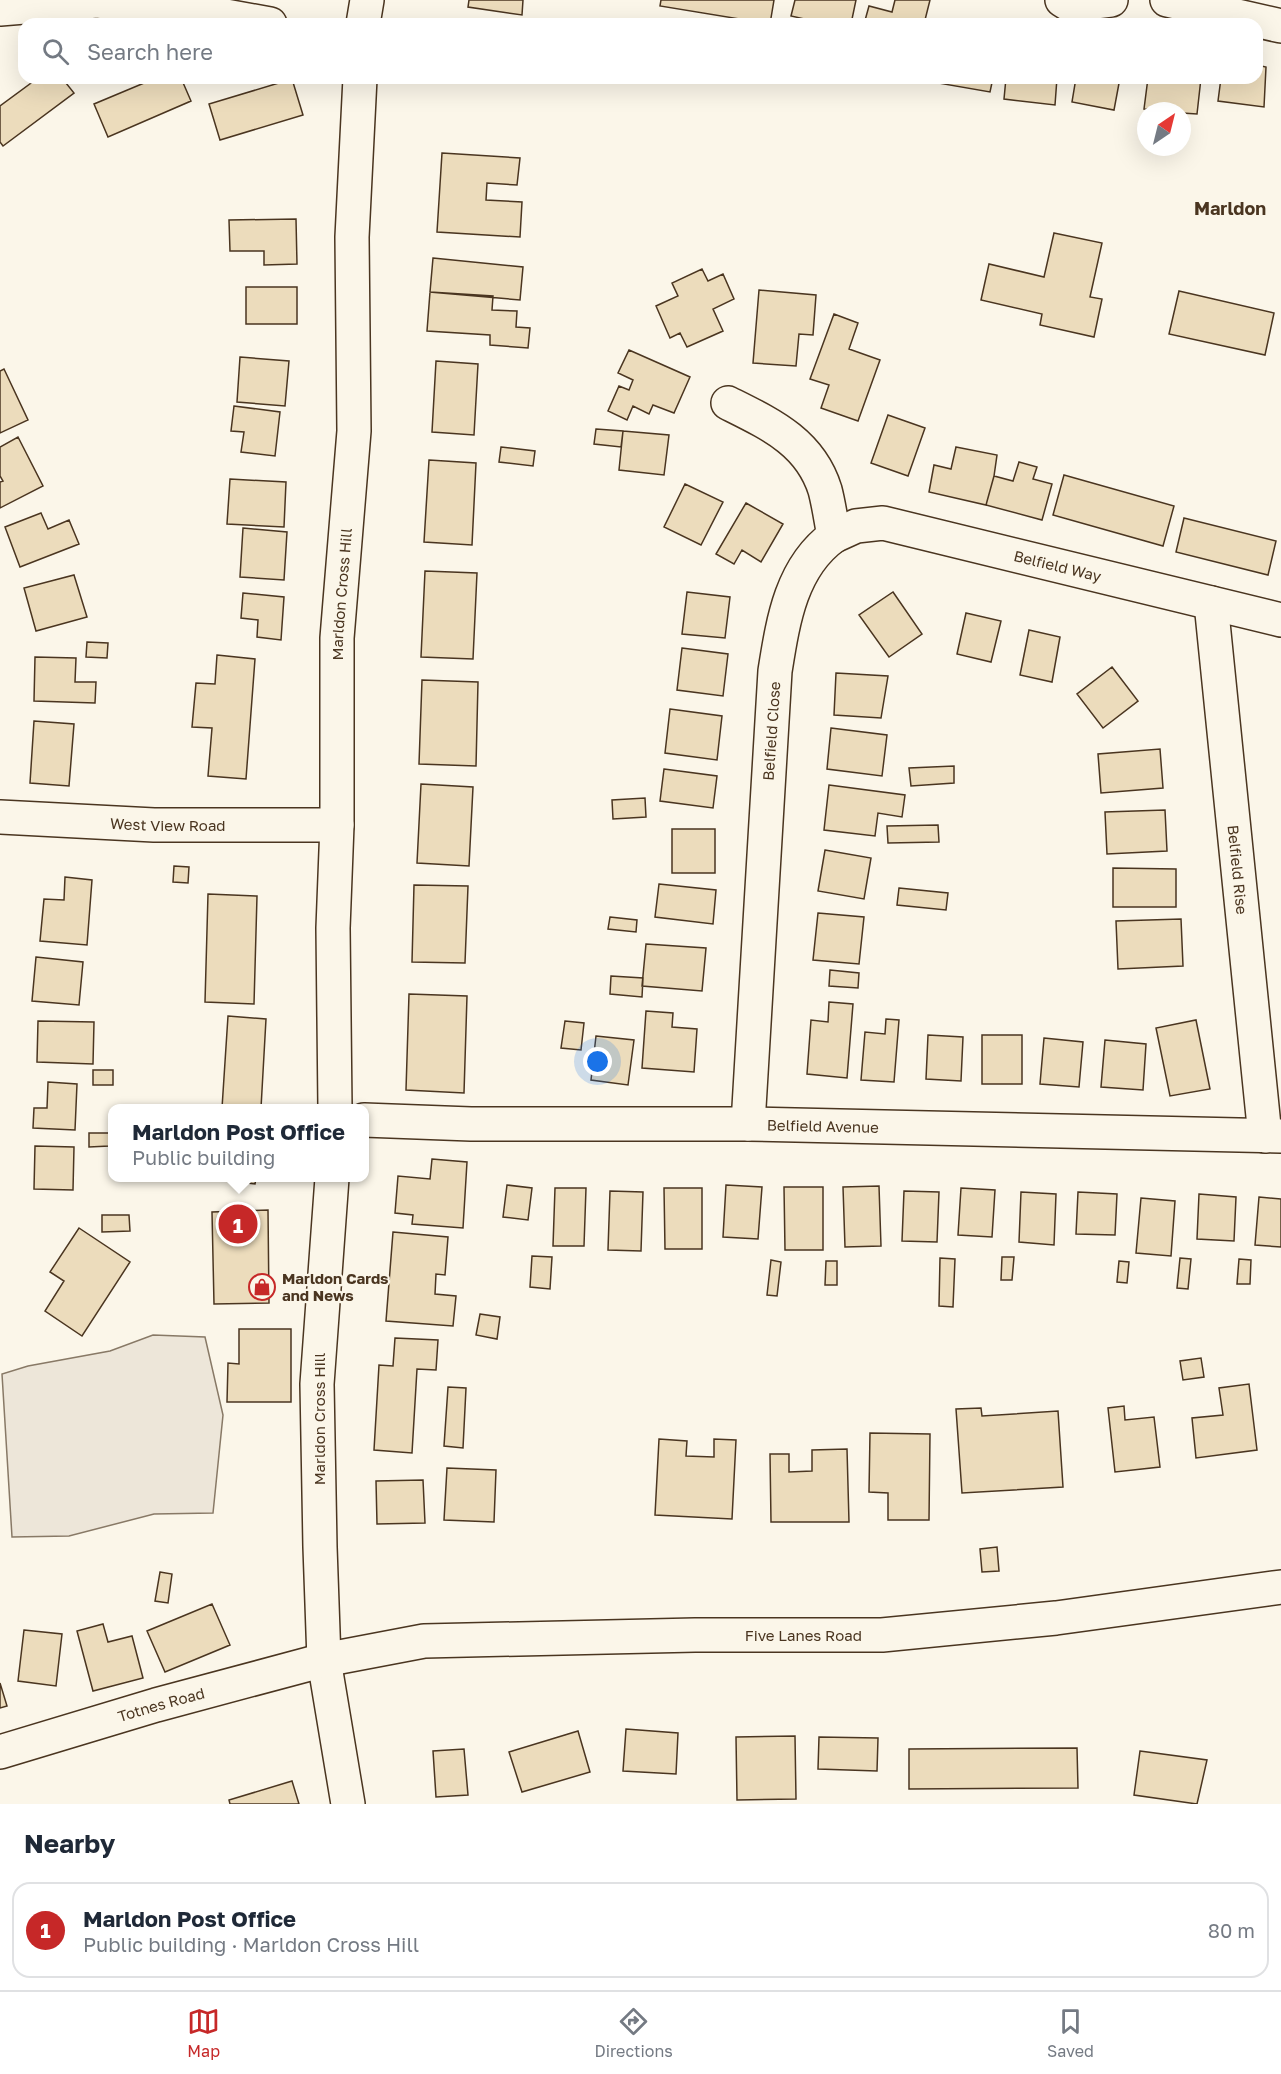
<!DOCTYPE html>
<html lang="en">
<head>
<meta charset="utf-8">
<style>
	:root { --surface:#fff; --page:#f6f6f7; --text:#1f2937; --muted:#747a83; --line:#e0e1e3; --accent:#c62828 }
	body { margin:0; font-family:"Golos Text",sans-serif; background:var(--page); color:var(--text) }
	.compass { position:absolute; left:1137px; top:102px; width:54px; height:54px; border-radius:50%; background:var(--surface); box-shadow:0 6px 24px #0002; rotate:35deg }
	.you { position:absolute; left:598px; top:1062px; width:21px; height:21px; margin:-15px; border:4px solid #fff; border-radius:50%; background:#1a73e8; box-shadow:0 0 0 9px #1a73e833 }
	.badge { display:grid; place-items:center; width:39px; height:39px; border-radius:50%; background:var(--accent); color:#fff; font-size:20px; font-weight:700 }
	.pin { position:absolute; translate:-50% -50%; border:3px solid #fff; box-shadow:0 2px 6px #0006 }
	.popup { position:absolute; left:108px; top:1104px; width:261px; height:78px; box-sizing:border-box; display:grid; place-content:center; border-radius:12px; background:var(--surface); filter:drop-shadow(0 2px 4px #0005); font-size:20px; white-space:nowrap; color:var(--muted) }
	.popup b { font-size:22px; color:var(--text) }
	.popup::after { content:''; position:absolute; left:50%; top:100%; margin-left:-12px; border:12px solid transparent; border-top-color:var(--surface) }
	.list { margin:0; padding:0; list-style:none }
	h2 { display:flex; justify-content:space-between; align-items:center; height:78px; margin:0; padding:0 24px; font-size:26px }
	h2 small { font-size:20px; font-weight:400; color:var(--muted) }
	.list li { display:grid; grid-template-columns:39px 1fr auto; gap:18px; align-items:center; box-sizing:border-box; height:96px; margin:0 12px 12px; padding:0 12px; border:2px solid var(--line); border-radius:18px }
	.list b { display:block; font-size:22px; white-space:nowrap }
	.list p { margin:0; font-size:20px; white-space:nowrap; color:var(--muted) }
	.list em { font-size:20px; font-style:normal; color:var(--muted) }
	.icon { flex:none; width:33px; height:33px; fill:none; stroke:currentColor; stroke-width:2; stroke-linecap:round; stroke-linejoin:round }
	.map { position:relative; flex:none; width:1281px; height:1804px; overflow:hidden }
	.search { position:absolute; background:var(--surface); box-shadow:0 6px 24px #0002; left:18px; right:18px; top:18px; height:66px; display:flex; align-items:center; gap:15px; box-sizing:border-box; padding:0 21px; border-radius:18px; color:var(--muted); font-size:22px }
	.sheet { height:186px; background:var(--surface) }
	nav { display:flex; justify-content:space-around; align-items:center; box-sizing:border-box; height:84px; border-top:2px solid var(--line); background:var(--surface); font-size:16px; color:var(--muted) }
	nav a { display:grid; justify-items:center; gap:3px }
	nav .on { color:var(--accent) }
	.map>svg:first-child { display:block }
	.green { fill:#ede6d9; stroke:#887966; stroke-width:1.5 }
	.building { fill:#ecdcbc; stroke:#4a3520; stroke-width:1.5 }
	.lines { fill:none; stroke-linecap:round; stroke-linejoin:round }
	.minor-casing { stroke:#4a3520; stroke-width:36 }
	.minor { stroke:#fbf6e9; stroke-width:33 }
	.labels { text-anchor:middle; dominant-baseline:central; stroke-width:4.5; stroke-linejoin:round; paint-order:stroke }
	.street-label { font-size:15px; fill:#4a3520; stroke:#fbf6e9 }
	.poi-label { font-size:15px; font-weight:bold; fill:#4a3520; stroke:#fbf6e9; text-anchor:start }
	.quarter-label { font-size:18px; font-weight:bold; fill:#4a3520; stroke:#fbf6e9 }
</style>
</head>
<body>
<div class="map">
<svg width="1281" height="1804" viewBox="0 0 1281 1804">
	<rect width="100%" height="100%" fill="#fbf6e9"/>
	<path class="green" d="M153,1335L205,1337L223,1415L213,1513L154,1514L69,1536L12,1537L2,1374L28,1366L110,1351Z"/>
	<path class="building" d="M469,0H523L522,15L468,7Z
		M661,0H774L770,24L660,6Z
		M795,0H856L851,24H808L809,20L791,16Z
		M895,0H930L924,24H864L869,6L892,12Z
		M1257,65L1266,67L1264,107L1218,101L1221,78H1257Z
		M38,78H62L74,93L3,146L0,142V106Z
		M156,78H181L191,101L108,137L94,104Z
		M939,78H993L990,92L938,83Z
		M1006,78H1057L1055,105L1004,99Z
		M1076,78H1120L1114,110L1072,102Z
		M1148,78H1201L1197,114L1182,113V111L1144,109Z
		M292,79L303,115L220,140L209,104Z
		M442,153L520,158L517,185L487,183L486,200L522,202L520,237L437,232Z
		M296,219L297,264L264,265V251H230L229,220Z
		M1054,233L1102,243L1090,297L1102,299L1094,337L1040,325L1042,314L981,300L989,264L1044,277Z
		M433,258L523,267L520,300L430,292Z
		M702,269L708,281L723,274L734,299L713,309L723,331L687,347L680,333L670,338L656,306L678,296L672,283Z
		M246,287H297V324H246Z
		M759,290L816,295L813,335L799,334L796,366L753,363Z
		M1179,291L1274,313L1265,355L1169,334Z
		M430,292L493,296L492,310L517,311L516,327L530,328L528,348L490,345V335L427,331Z
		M834,314L858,323L849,349L880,360L858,421L821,408L829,385L810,379Z
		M629,350L690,377L674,413L653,405L649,414L633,406L627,420L608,411L619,386L629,390L633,380L618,373Z
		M240,357L289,361L285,406L237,402Z
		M436,361L478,364L474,435L432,432Z
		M4,369L28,420L0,433V371Z
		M234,406L280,412L275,456L241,452L244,432L231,431Z
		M888,415L925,428L908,476L871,463Z
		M596,429L623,431L621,447L594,444Z
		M623,431L669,435L664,475L619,470Z
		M18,437L43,486L0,508V482L3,481L0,476V447Z
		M501,447L535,451L533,466L499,462Z
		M956,447L997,455L994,476L986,505L929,492L934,465L951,469Z
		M429,460L476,463L472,545L424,542Z
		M1019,462L1037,467L1033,479L1052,484L1042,520L986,505L994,476L1013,481Z
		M1064,475L1174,506L1163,546L1053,515Z
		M230,479L286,482L284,527L227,524Z
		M685,484L723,502L701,545L664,527Z
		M746,503L783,524L761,562L742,550L734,564L716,554Z
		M41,513L48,529L69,520L79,544L20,567L5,527Z
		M1184,518L1276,541L1268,575L1176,552Z
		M243,528L287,532L284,580L240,577Z
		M425,571L477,573L473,659L421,657Z
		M74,575L87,617L36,631L24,588Z
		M687,592L730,597L725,638L682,634Z
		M893,592L922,634L889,657L859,615Z
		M243,593L284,597L281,640L257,637L258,620L241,618Z
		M966,613L1001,621L991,662L957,654Z
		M1029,630L1060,637L1052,682L1020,675Z
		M87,642L108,643L107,658L86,657Z
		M682,648L728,654L723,696L677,690Z
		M217,655L255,659L246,779L208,776L212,728L192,727L196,683L215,684Z
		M35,657L76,658L75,682H96L95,703L34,701Z
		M1112,667L1138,701L1103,728L1077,694Z
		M836,673L888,676L881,718L834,715Z
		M422,680L478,682L476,766L419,764Z
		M670,709L722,716L717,760L665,753Z
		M34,721L74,724L69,786L30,783Z
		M831,728L887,735L882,776L827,769Z
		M1160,749L1163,788L1101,793L1098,754Z
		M954,766V783L911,786L909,768Z
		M664,769L717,776L713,808L660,801Z
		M421,784L473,787L469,866L417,863Z
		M829,785L905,795L902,817L878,813L875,836L824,830Z
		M645,798L646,817L613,819L612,800Z
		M1165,810L1167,851L1107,854L1105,812Z
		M938,825L939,842L888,843L887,826Z
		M672,829H715V873H672Z
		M825,850L871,858L864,899L818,891Z
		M174,866L189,867L188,883L173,882Z
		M1113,868L1176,869V907H1113Z
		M65,877L92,880L87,945L40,941L44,899L64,900Z
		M659,884L716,890L713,924L655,917Z
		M414,885L468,886L465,963L412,962Z
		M899,888L948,893L946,910L897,905Z
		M208,894L257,896L254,1004L205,1002Z
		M818,913L864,917L859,964L813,960Z
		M610,917L637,920L636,932L608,929Z
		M1181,919L1183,966L1118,969L1116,921Z
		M646,944L706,948L702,991L642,986Z
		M36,957L83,962L79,1005L32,1001Z
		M830,970L859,973L858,988L829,986Z
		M611,976L643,978L642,997L610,994Z
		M409,994L467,996L464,1093L406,1090Z
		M829,1002L853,1004L847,1078L807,1074L811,1020L828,1022Z
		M646,1011L673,1013L672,1027L697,1029L694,1072L642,1068Z
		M228,1016L266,1019L261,1108H222Z
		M886,1019L899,1020L894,1082L861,1080L865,1032L885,1034Z
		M1196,1020L1210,1089L1170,1096L1156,1028Z
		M38,1021L94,1022L93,1064L37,1062Z
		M565,1021L584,1023L581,1050L561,1048Z
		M928,1035L963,1037L961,1081L926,1079Z
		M982,1035H1022V1084H982Z
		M596,1036L634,1040L628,1085L591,1080Z
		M1044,1038L1083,1042L1079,1087L1040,1084Z
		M1105,1040L1146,1044L1143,1090L1101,1087Z
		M93,1070H113V1085H93Z
		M48,1082L77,1084L75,1130L33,1128L34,1108H47Z
		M89,1133H109V1146L89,1147Z
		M35,1146L74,1147L73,1190L34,1189Z
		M432,1159L467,1162L463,1228L412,1224L413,1215L395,1213L398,1176L430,1179Z
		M221,1178H256L255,1184L221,1180Z
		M507,1185L532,1188L528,1220L503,1217Z
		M726,1185L762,1187L758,1239L723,1237Z
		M879,1186L881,1246L845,1247L843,1187Z
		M784,1187H823V1250H785Z
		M555,1188H586L584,1246H553Z
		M664,1188H702V1249H665Z
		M961,1188L995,1190L992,1237L958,1235Z
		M610,1191L643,1192L641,1251L608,1250Z
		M904,1191L939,1192L937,1242L902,1241Z
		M1021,1192L1056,1194L1054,1245L1019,1242Z
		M1078,1192L1117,1194L1115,1235L1076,1234Z
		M1199,1194L1236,1197L1234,1241L1197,1239Z
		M1259,1197L1281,1199V1247L1255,1245Z
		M1141,1198L1175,1201L1171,1256L1136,1253Z
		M268,1210L269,1303L214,1304L212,1212Z
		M102,1215H129L130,1231L102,1232Z
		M79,1228L130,1262L82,1336L45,1311L64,1281L50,1272Z
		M393,1232L448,1237L445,1275L436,1274L435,1294L456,1296L453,1326L386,1321Z
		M532,1256L552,1257L550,1289L530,1287Z
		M1002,1257H1014L1012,1280H1001Z
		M940,1258L955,1259L953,1307L939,1306Z
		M1180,1258L1191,1259L1188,1289L1177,1288Z
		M1239,1259L1251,1260L1250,1284H1237Z
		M771,1260L781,1262L777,1296L767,1295Z
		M826,1261H837V1285H825Z
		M1119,1261L1129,1262L1127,1283L1117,1282Z
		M480,1314L500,1317L497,1339L476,1335Z
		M239,1329H291V1402H227L228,1363L239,1364Z
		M395,1338L438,1340L436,1370L417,1369L412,1453L374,1450L379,1365L393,1366Z
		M1201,1358L1204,1377L1183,1380L1180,1361Z
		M1249,1384L1257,1450L1196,1458L1192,1418L1223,1415L1219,1388Z
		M448,1387L466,1388L463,1448L444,1446Z
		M1124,1406L1125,1420L1154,1417L1160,1467L1115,1472L1108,1408Z
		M981,1408L982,1416L1058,1411L1063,1487L962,1493L956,1409Z
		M870,1433L930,1434L929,1520H888V1493L869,1492Z
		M659,1439L687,1441L686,1456L714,1457V1439L736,1440L732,1519L655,1515Z
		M847,1449L849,1522H771L770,1454H789V1472L812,1471V1450Z
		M447,1468L496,1470L494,1522L444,1520Z
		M423,1480L425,1523L377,1524L376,1481Z
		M997,1547L999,1571L982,1572L980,1549Z
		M160,1572L172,1574L168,1603L155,1601Z
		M212,1604L230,1645L165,1672L147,1631Z
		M103,1624L108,1642L132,1636L143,1678L93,1691L77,1631Z
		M24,1630L62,1634L56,1686L18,1681Z
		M0,1683L7,1706L0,1708Z
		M626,1729L678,1733L676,1774L623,1771Z
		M578,1731L590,1772L522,1792L509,1752Z
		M795,1736L796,1799L737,1800L736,1737Z
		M819,1737L878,1738L877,1771L818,1769Z
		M1077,1748L1078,1788L909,1789V1749Z
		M464,1749L468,1795L436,1797L433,1751Z
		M1140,1751L1207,1760L1197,1804L1134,1795Z
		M292,1781L299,1804H230L229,1800Z"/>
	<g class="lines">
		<defs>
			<g id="minor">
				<path d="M1062,0L1070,5L1111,0"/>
				<path d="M1167,0L1281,26"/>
				<path d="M0,9L97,1L209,13L270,24"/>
				<path d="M363,24L367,0"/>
				<path d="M728,403C770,424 810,442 825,490C829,505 831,521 834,536C791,567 783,621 775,671L748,1124"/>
				<path id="s1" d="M834,536L856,526L883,523L1281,620"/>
				<path id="s2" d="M1211,603L1265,1136"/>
				<path id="s3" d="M0,817L154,825H337"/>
				<path id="s4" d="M335,1108L333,928L337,825V638L354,431L352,237L360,78"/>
				<path id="s5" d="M364,1120L471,1124H748L1281,1136"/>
				<path d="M332,1178L317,1384L320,1547L324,1660L348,1804"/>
				<path id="s6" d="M0,1752L156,1705L324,1660L424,1641L695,1635H882L1056,1618L1281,1587"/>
			</g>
		</defs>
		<use href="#minor" class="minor-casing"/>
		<use href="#minor" class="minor"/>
	</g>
	<defs>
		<symbol id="shop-ring" viewBox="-11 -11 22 22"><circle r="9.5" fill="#fbf6e9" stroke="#c62828" stroke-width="1.5"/><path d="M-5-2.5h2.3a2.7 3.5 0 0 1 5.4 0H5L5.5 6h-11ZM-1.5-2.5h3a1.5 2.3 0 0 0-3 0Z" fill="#c62828"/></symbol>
	</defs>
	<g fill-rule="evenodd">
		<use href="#shop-ring" x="247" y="1272" width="30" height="30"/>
	</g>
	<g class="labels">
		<g class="street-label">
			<text stroke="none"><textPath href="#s1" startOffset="231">Belfield Way</textPath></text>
			<text stroke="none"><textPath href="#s4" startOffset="514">Marldon Cross Hill</textPath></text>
			<text transform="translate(771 731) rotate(-86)">Belfield Close</text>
			<text stroke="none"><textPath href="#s3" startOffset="168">West View Road</textPath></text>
			<text stroke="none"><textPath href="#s2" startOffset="268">Belfield Rise</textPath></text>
			<text stroke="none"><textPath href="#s5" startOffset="459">Belfield Avenue</textPath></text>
			<text transform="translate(319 1419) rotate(-90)">Marldon Cross Hill</text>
			<text stroke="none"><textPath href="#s6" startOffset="818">Five Lanes Road</textPath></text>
			<text stroke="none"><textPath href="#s6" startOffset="168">Totnes Road</textPath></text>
		</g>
		<g class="poi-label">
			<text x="282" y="1278">Marldon Cards<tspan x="282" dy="17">and News</tspan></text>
		</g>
		<g class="quarter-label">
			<text x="1230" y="208">Marldon</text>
		</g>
	</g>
</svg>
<svg class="compass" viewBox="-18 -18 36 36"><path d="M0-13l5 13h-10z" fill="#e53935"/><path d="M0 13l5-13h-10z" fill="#747a83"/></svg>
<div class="you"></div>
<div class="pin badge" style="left:238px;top:1224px">1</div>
<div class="popup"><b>Marldon Post Office</b>Public building</div>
<div class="search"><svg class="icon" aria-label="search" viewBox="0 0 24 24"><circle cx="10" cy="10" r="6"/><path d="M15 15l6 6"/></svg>Search here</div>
</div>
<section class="sheet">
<h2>Nearby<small></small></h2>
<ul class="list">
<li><span class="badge">1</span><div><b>Marldon Post Office</b><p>Public building · Marldon Cross Hill</p></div><em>80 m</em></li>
</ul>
</section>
<nav>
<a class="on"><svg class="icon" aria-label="map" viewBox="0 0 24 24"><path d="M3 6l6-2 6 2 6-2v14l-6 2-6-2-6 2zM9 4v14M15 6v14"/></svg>Map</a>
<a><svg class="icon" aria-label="directions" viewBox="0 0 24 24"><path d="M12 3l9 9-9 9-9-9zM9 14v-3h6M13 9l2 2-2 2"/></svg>Directions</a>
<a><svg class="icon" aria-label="saved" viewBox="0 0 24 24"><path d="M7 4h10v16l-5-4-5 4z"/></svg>Saved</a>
</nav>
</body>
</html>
